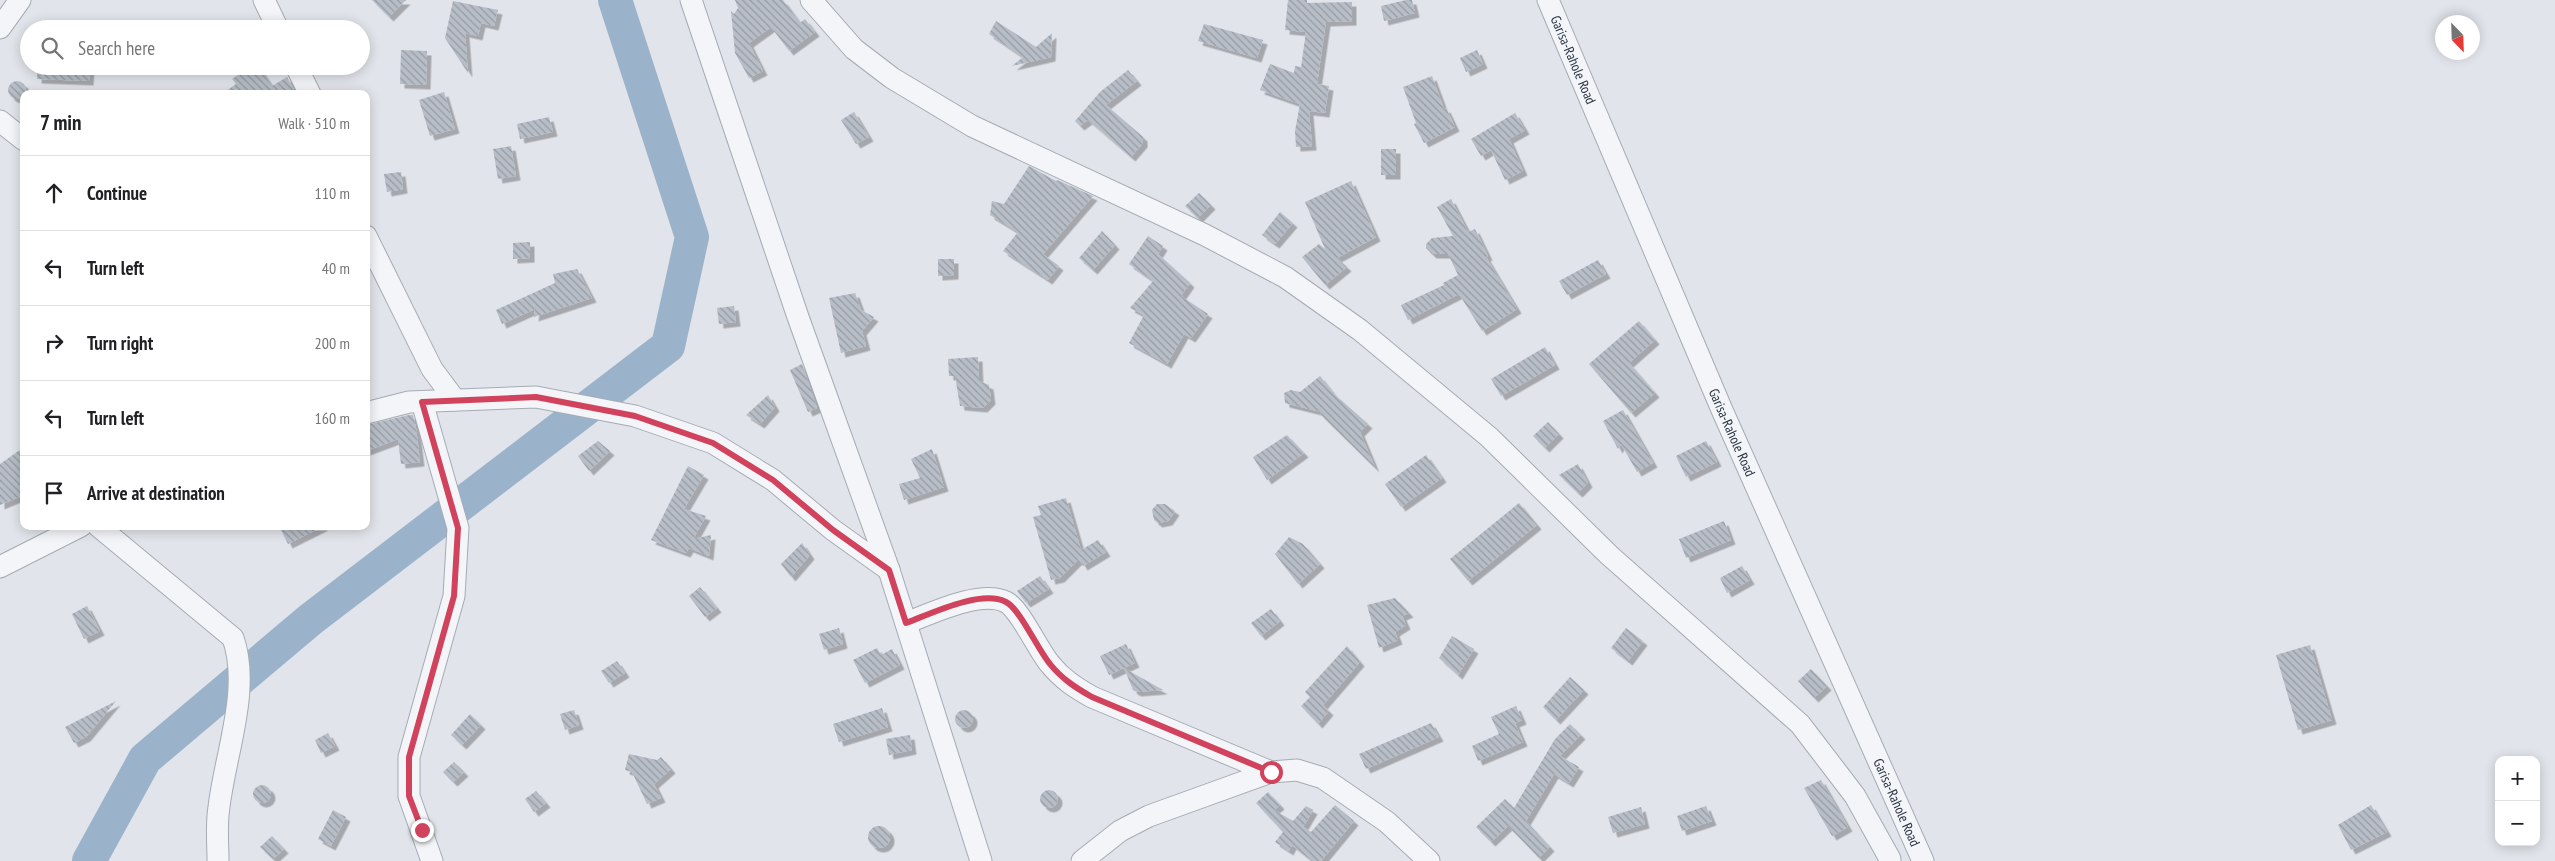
<!DOCTYPE html>
<html lang="en">
<head>
<meta charset="utf-8">
<style>
	:root { --surface:#fff; --page:#f2f2f2; --text:#202124; --muted:#757577; --line:#e0e0e0 }
	body { margin:0; font-family:"PT Sans Narrow",sans-serif; background:var(--page); color:var(--text) }
	.controls { position:absolute; right:15px; bottom:15px; display:grid; overflow:hidden; border-radius:10px; box-shadow:0 2px 12px #0003 }
	.controls button { width:45px; height:45px; display:grid; place-items:center; padding:0; border:0; border-bottom:1px solid var(--line); background:var(--surface); color:var(--text); font:25px sans-serif }
	.compass { position:absolute; left:2435px; top:15px; width:45px; height:45px; border-radius:50%; background:var(--surface); box-shadow:0 2px 12px #0003; rotate:157deg }
	.stop { position:absolute; width:15px; height:15px; margin:-11px; border:4px solid #d1435d; border-radius:50%; background:#fff }
	.stop.end { background:#d1435d; border-color:#fff; box-shadow:0 1px 5px #0008 }
	.list { margin:0; padding:0; list-style:none }
	h2 { display:flex; justify-content:space-between; align-items:center; height:65px; margin:0; padding:0 20px; font-size:21px }
	h2 small { font-size:16px; font-weight:400; color:var(--muted) }
	.list li { display:grid; grid-template-columns:32px 1fr auto; gap:15px; align-items:center; box-sizing:border-box; height:75px; padding:0 20px; border-top:1px solid var(--line) }
	.list b { display:block; font-size:19px; white-space:nowrap }
	.list em { font-size:16px; font-style:normal; color:var(--muted) }
	.icon { flex:none; width:28px; height:28px; fill:none; stroke:currentColor; stroke-width:2; stroke-linecap:round; stroke-linejoin:round }
	.map { position:relative; flex:none; width:2555px; height:861px; overflow:hidden }
	.search { position:absolute; background:var(--surface); box-shadow:0 2px 12px #0003; left:20px; top:20px; width:350px; height:55px; display:flex; align-items:center; gap:12px; box-sizing:border-box; padding:0 18px; border-radius:28px; color:var(--muted); font-size:19px }
	.panel { position:absolute; background:var(--surface); box-shadow:0 2px 12px #0003; left:20px; top:90px; width:350px; height:440px; border-radius:10px }
	.map>svg:first-child { display:block }
	.lines { fill:none; stroke-linecap:round; stroke-linejoin:round }
	.river { stroke:#9bb3ca; stroke-width:34 }
	.building { fill:url(#building-back-hatch); filter:url(#shadow) }
	.street-casing { stroke:#a6abb4; stroke-width:23 }
	.street { stroke:#f3f5f8; stroke-width:21 }
	.route { stroke:#d1435d; stroke-width:6 }
	.labels { text-anchor:middle; dominant-baseline:central; stroke-width:4; stroke-linejoin:round; paint-order:stroke }
	.street-label { font-size:14px; fill:#293242; stroke:#f0f3f7 }
</style>
</head>
<body>
<div class="map">
<svg width="2555" height="861" viewBox="0 0 2555 861">
	<defs>
		<pattern id="building-back-hatch" width="6" height="6" patternUnits="userSpaceOnUse" patternTransform="scale(1.25)"><rect width="6" height="6" fill="#b8bec7"/><path d="M-1 5l2 2M0 0l6 6M5-1l2 2" fill="none" stroke="#969ba3"/></pattern>
		<filter id="shadow"><feDropShadow dx="4.5" dy="4.5" stdDeviation="0" flood-color="#0004"/></filter>
	</defs>
	<rect width="100%" height="100%" fill="#e1e4ea"/>
	<g class="lines">
		<path class="river" d="M89,861L145,759L311,619L668,346L692,237L615,0"/>
	</g>
	<path class="building" d="M372,0H406L389,17Z
		M735,0H783L800,23L805,19L815,32L789,51L771,27L749,43L763,71L749,78L735,53L731,11L734,14L738,8Z
		M1288,0H1307V3L1352,2V21L1326,22L1317,84L1329,86L1325,113L1309,111L1312,146L1296,147L1295,131L1300,104L1260,90L1270,64L1294,73L1295,66L1301,67L1306,32L1285,30Z
		M1406,0H1412L1415,13L1384,21L1381,6Z
		M453,1L498,10L494,26L481,23L478,36L465,33L468,73L445,38Z
		M996,21L1036,47L1052,33L1051,57L1012,66L1023,57L989,34Z
		M1204,24L1263,40L1257,58L1198,41Z
		M401,50L427,51L426,85L400,84Z
		M1477,50L1483,64L1466,72L1460,58Z
		M38,66H90L89,81L37,79Z
		M251,66H258L272,86L287,77L296,94H222L236,84L232,79Z
		M1128,70L1137,81L1106,105L1143,137V143L1131,157L1088,120L1080,126L1075,121L1100,92Z
		M1432,76L1444,109L1446,108L1455,127L1424,143L1414,124L1416,123L1403,87Z
		M8 90a9 9 0 1 1 18 0a9 9 0 1 1-18 0Z
		M444,92L455,129L430,136L419,100Z
		M854,112L869,137L856,144L841,120Z
		M1515,113L1525,130L1509,139L1523,171L1505,180L1491,150L1481,156L1471,139Z
		M549,117L553,132L520,139L517,124Z
		M511,146L516,176L498,179L493,149Z
		M1381,149H1396V175H1381Z
		M1029,166L1056,181L1057,180L1093,196L1043,254L1059,266L1048,280L1003,251L1018,232L990,215L992,201L1004,204Z
		M401,172L403,189L387,192L384,174Z
		M1351,181L1376,237L1337,258L1347,267L1325,285L1302,257L1319,244L1325,249L1305,202Z
		M1199,193L1211,205L1198,218L1185,206Z
		M1451,199L1468,232L1475,229L1488,256L1486,257L1517,309L1482,331L1459,294L1408,320L1401,305L1444,285L1443,283L1458,275L1448,254H1432L1426,248V244L1432,238L1453,236L1437,207Z
		M1280,212L1293,223L1275,244L1262,235Z
		M1102,231L1115,245L1093,270L1079,258Z
		M1148,236L1163,246L1158,254L1190,283L1181,296L1208,314L1191,338L1184,334L1167,364L1129,343L1144,315L1130,308L1153,281L1129,264Z
		M530,242V258L513,259V243Z
		M938,259H954V275L938,276Z
		M1598,260L1606,274L1567,295L1559,281Z
		M577,269L592,298L534,317L535,309L502,324L496,310L555,283L553,274Z
		M855,293L861,310L874,317L862,331L866,346L841,353L829,298Z
		M734,306L736,322L719,324L717,308Z
		M1639,321L1655,340L1629,363L1655,393L1631,413L1589,364Z
		M1545,347L1555,365L1501,396L1491,379Z
		M978,357L979,381L989,385L991,400L983,408L960,406L955,376H949L948,359Z
		M802,364L817,408L808,412L790,370Z
		M1320,376L1333,393L1368,424L1360,432L1375,468L1320,414L1321,412L1285,403L1284,393L1291,390L1300,392Z
		M768,395L775,407L760,424L746,415Z
		M1623,410L1653,463L1637,472L1621,444L1618,449L1603,421Z
		M409,415H413L416,428L420,462L401,464L398,439L366,451V425Z
		M1548,422L1559,434L1545,448L1533,436Z
		M1287,435L1304,453L1267,480L1253,457Z
		M598,441L610,451L589,471L578,456Z
		M1706,441L1717,462L1686,477L1676,456Z
		M24,447V479L21,481L24,495L0,505V464Z
		M932,449L944,487L904,500L899,484L920,478L911,459Z
		M1426,455L1442,478L1401,507L1385,484Z
		M1578,464L1588,483L1578,493L1559,475Z
		M688,466L704,475L684,509L706,516L693,539L711,535L709,556L689,548L686,553L651,540Z
		M1066,498L1081,550L1098,540L1106,552L1083,566L1079,559L1060,578L1051,580L1033,517L1041,515L1038,506Z
		M1519,503L1537,525L1468,581L1450,559Z
		M1157,504H1165L1175,511L1168,521L1158,523L1154,520L1152,510Z
		M1724,521L1731,540L1686,558L1679,539Z
		M279,526H324L288,544Z
		M1289,537L1303,544L1320,564L1298,584L1275,554Z
		M802,543L810,555L791,577L781,564Z
		M1742,566L1750,580L1727,593L1720,578Z
		M1040,576L1049,589L1026,603L1017,591Z
		M700,587L717,608L705,617L689,596Z
		M1395,598L1409,613L1402,616L1406,625L1395,632L1398,640L1379,648L1367,605Z
		M87,606L100,631L84,639L72,614Z
		M1271,609L1280,621L1261,636L1251,623Z
		M839,628L843,644L824,650L819,634Z
		M1626,628L1643,641L1628,661L1611,648Z
		M1452,636L1474,649L1458,675L1439,658Z
		M1126,644L1135,663L1124,668L1163,690L1137,692L1133,690L1124,668L1109,675L1100,656Z
		M2310,645L2332,720L2298,730L2276,655Z
		M1347,646L1360,662L1323,705L1329,711L1318,724L1301,706L1310,697L1305,692Z
		M877,648L881,655L892,649L900,665L865,683L853,660Z
		M617,661L625,673L609,683L601,671Z
		M1811,669L1827,686L1814,698L1798,681Z
		M1570,677L1584,690L1556,720L1543,707Z
		M116,701L86,737L74,743L65,727Z
		M1516,706L1522,720L1515,723L1523,742L1478,761L1472,746L1499,734L1491,717Z
		M882,708L888,727L839,742L833,724Z
		M955 719a9 9 0 1 1 18 0a9 9 0 1 1-18 0Z
		M574,710L579,725L565,730L560,714Z
		M470,714L481,725L462,745L451,735Z
		M1431,723L1439,737L1366,769L1359,754Z
		M1570,724L1581,735L1560,756L1579,767L1569,783L1554,774L1526,821L1550,847L1539,858L1508,826L1491,842L1476,827L1505,799L1514,808L1555,739Z
		M328,733L335,746L321,753L315,740Z
		M910,735L912,750L889,755L886,739Z
		M629,754L657,760L661,757L671,769L654,784L661,798L647,804L632,772L625,770Z
		M454,762L464,772L453,782L443,772Z
		M1821,780L1848,827L1832,836L1804,788Z
		M253 794a9 9 0 1 1 18 0a9 9 0 1 1-18 0Z
		M1040 799a9 9 0 1 1 18 0a9 9 0 1 1-18 0Z
		M536,791L546,803L534,812L525,799Z
		M1268,792L1280,805L1274,810L1293,821L1306,806L1313,810L1303,827L1311,832L1335,805L1354,821L1321,861H1312L1292,845L1289,851L1275,842L1283,832L1256,803Z
		M2371,805L2387,832L2351,850L2338,825Z
		M1706,806L1712,821L1682,831L1677,816Z
		M1641,807L1645,824L1613,833L1608,817Z
		M333,810L346,817L331,846L318,839Z
		M868 837a11 11 0 1 1 22 0a11 11 0 1 1-22 0Z
		M272,836L284,849L273,859L260,847Z"/>
	<g class="lines">
		<defs>
			<g id="street">
				<path d="M264,0L278,29"/>
				<path d="M691,0L798,317L889,570L981,861"/>
				<path d="M811,0L854,49L892,78L972,126L1205,235L1285,277L1360,330L1489,437L1609,555L1800,724L1855,796L1890,859"/>
				<path id="s1" d="M1548,0L1722,410L1923,861"/>
				<path d="M0,28L20,0"/>
				<path d="M296,66L310,94"/>
				<path d="M0,121L24,140"/>
				<path d="M366,236L432,369L455,400"/>
				<path d="M422,402L458,528L454,596L409,757V796L432,861"/>
				<path d="M366,413L409,402L536,397L635,416L713,443L773,480L833,530L889,570"/>
				<path d="M98,526L233,638C251,689 225,755 219,807C216,825 218,843 218,861"/>
				<path d="M0,567L81,526"/>
				<path d="M906,623C930,614 981,589 1006,602C1020,609 1038,650 1050,664C1062,679 1076,688 1092,697L1271,772"/>
				<path d="M1082,861L1120,831L1149,816L1271,772L1297,770L1323,778L1387,822L1429,861"/>
			</g>
		</defs>
		<use href="#street" class="street-casing"/>
		<use href="#street" class="street"/>
	</g>
	<g class="lines">
		<path class="route" d="M422,830L409,796V757L454,596L458,528L422,402L536,397L635,416L713,443L773,480L833,530L889,570L906,623C930,614 981,589 1006,602C1020,609 1038,650 1050,664C1062,679 1076,688 1092,697L1271,772"/>
	</g>
	<g class="labels">
		<g class="street-label">
			<text stroke="none"><textPath href="#s1" startOffset="65">Garisa-Rahole Road</textPath></text>
			<text stroke="none"><textPath href="#s1" startOffset="470">Garisa-Rahole Road</textPath></text>
			<text stroke="none"><textPath href="#s1" startOffset="875">Garisa-Rahole Road</textPath></text>
		</g>
	</g>
</svg>
<div class="controls">
<button>+</button>
<button>−</button>
</div>
<svg class="compass" viewBox="-18 -18 36 36"><path d="M0-13l5 13h-10z" fill="#e53935"/><path d="M0 13l5-13h-10z" fill="#757577"/></svg>
<div class="stop" style="left:1271px;top:772px"></div>
<div class="stop end" style="left:422px;top:830px"></div>
<div class="search"><svg class="icon" aria-label="search" viewBox="0 0 24 24"><circle cx="10" cy="10" r="6"/><path d="M15 15l6 6"/></svg>Search here</div>
<section class="panel">
<h2>7 min<small>Walk · 510 m</small></h2>
<ul class="list">
<li><svg class="icon" aria-label="ahead" viewBox="0 0 24 24"><path d="M12 20V5M6 11l6-6 6 6"/></svg><div><b>Continue</b></div><em>110 m</em></li>
<li><svg class="icon" aria-label="left" viewBox="0 0 24 24"><path d="M17 20v-9H6M10 6l-5 5 5 5"/></svg><div><b>Turn left</b></div><em>40 m</em></li>
<li><svg class="icon" aria-label="right" viewBox="0 0 24 24"><path d="M7 20v-9h11M14 6l5 5-5 5"/></svg><div><b>Turn right</b></div><em>200 m</em></li>
<li><svg class="icon" aria-label="left" viewBox="0 0 24 24"><path d="M17 20v-9H6M10 6l-5 5 5 5"/></svg><div><b>Turn left</b></div><em>160 m</em></li>
<li><svg class="icon" aria-label="arrive" viewBox="0 0 24 24"><path d="M6 21V4h12l-3 4 3 4H6"/></svg><div><b>Arrive at destination</b></div></li>
</ul>
</section>
</div>
</body>
</html>
